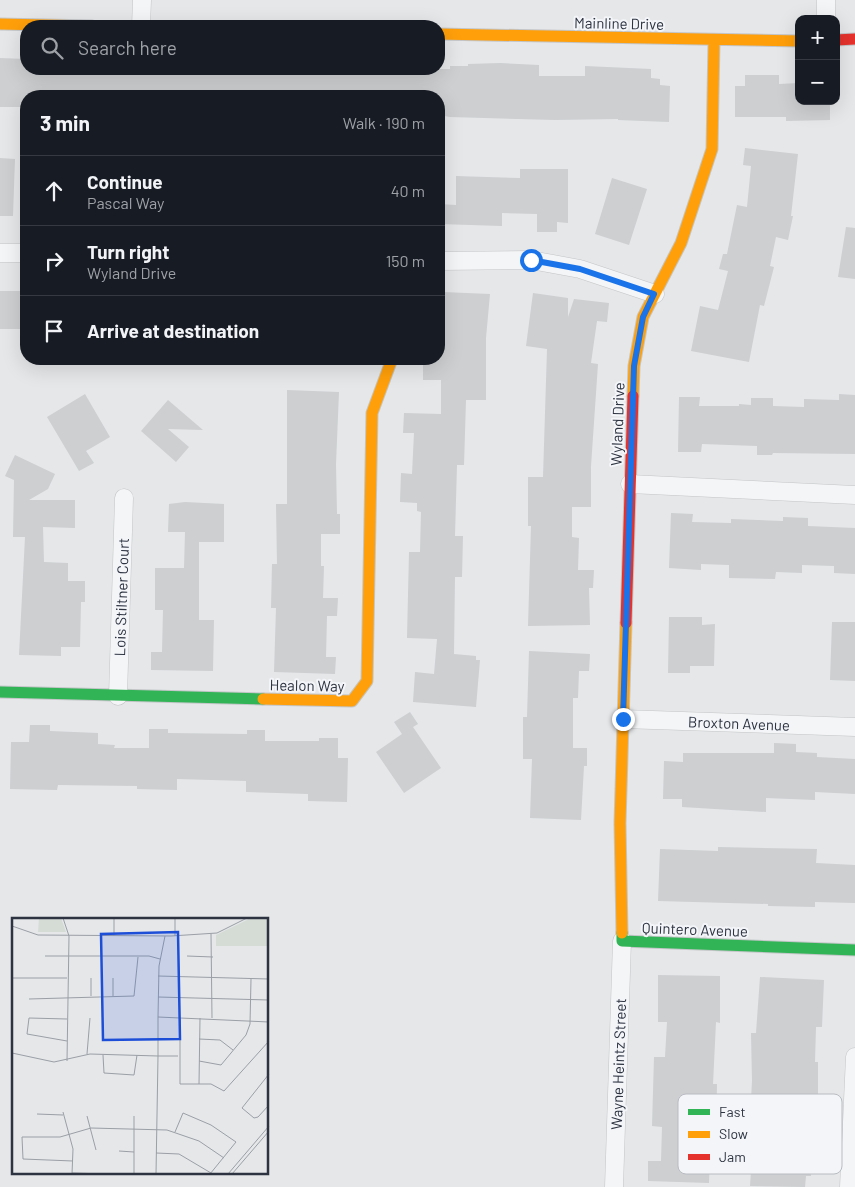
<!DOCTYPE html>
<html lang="en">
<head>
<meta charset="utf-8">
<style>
	:root { --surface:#171b24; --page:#20242c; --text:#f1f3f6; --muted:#9ea1a6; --line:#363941 }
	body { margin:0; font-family:Barlow,sans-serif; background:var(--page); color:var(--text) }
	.controls { position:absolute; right:15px; top:15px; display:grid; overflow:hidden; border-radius:10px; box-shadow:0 5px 20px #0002 }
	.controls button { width:45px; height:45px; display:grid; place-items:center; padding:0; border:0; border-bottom:1px solid var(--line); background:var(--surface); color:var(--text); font:25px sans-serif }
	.stop { position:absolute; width:15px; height:15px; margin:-11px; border:4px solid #1a73e8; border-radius:50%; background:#fff }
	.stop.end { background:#1a73e8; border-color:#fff; box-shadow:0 1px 5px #0008 }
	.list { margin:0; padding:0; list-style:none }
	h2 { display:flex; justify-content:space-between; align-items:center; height:65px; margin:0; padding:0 20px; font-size:21px }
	h2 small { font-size:16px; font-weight:400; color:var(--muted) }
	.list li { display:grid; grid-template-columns:32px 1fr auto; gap:15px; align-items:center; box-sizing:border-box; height:70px; padding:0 20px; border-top:1px solid var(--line) }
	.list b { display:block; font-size:19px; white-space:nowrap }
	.list p { margin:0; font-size:16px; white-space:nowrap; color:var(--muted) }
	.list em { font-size:16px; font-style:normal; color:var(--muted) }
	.icon { flex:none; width:28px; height:28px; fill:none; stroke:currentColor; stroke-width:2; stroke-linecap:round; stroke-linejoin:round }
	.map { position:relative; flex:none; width:855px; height:1187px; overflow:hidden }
	.search { position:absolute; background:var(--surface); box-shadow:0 5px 20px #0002; left:20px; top:20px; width:425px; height:55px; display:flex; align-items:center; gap:12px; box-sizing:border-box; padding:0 18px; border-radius:20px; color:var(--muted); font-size:19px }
	.panel { position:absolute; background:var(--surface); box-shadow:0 5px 20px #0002; left:20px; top:90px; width:425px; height:275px; border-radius:20px }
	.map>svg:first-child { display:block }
	.building { fill:#cdcfd1 }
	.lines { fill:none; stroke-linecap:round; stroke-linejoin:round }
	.street-casing { stroke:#c3c5c7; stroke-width:19 }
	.fast-casing { stroke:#c3c5c7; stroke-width:13 }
	.slow-casing { stroke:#c3c5c7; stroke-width:13 }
	.jam-casing { stroke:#c3c5c7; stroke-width:13 }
	.street { stroke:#f4f5f6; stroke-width:18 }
	.fast { stroke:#30b455; stroke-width:11 }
	.slow { stroke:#ff9f0a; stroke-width:11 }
	.jam { stroke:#e5322d; stroke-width:11 }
	.route { stroke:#1a73e8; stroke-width:6 }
	.labels { text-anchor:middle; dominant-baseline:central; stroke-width:4; stroke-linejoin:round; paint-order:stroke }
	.street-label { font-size:15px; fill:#2d3341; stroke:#f3f5f8 }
	.inset-road { fill:none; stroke:#9b9fa6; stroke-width:1 }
	.view { fill:#1d4ed8; fill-opacity:0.15; stroke:#1d4ed8; stroke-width:2.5 }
	.inset-edge { fill:none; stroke:#2d3341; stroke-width:2.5 }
	.key { fill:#f3f5f8; stroke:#b8bbc1; stroke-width:1 }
	.key-label { font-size:14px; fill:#2d3341 }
</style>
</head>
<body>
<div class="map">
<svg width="855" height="1187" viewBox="0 0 855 1187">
	<rect width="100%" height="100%" fill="#e5e7e9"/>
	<path class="building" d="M0,58L26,59V69H450V66H468V64L500,63L539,65V76H585V66L651,69V78L660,79V85L670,86L669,122L618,120V119L555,120L450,117L439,115V96H26V107H0Z
		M745,75H779V84L799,83V101H830V120L786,121V117H735V86H745Z
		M745,148L798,154L791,216H793L788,240L776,237L770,266L774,267L764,306L760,305L749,362L691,351L700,306L718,310L728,271L719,269L723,254H727L737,205L747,207L751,166L743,165Z
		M0,158L15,159L13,216H0Z
		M520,169H568V223L557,222V232H537V214L502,213V226L439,224V204L456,205V176L520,178Z
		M612,178L647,189L629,245L595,234Z
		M846,227L855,228V279L838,277Z
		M0,291H26V329H0Z
		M443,292L490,294L486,338V400H466L464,465H457L455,536H463L462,577H455L454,654L476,656V660H480L476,707L413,702L415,672L434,674L437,639L407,638L409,552H420L421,512L417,511V503L400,502L401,473L412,474L414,433H403L404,413L441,414V380H423V360L439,359Z
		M533,293L568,298V317L574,299L609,303L607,322L597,321L591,363L598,364L591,466V507H572V537L579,538L578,570H594L593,588H589L590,625L528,626L531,526H528V477H543L547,349L526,346Z
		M287,390L339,392L336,464L337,514H340V534H321V566H324L323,598H338L337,616H327L326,657H336L335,674L274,672L276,608H271L272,564H277L276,504H287Z
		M85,394L110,437L86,451L94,463L79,471L47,417Z
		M839,394L855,395V454L773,453L772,455H757V446L702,444L701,452H678L679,397H700L699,406H739V404L751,405V398H773V406L804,407V399L839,400Z
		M168,400L203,430L168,429L189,447L176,462L141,431Z
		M15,455L55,474L48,489L29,500H75V528L43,527L44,562L68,563V581H85V602H81L80,647H61V656L19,655L25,537H13L14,480L5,476Z
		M185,502L224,504V542H199V620H214L213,671L151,670V652H162L163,610H155V568H184L185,532H168L169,504Z
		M671,513L693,514L692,522L731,523V519L783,521V517L808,518V526L855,528V574L834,573V566L802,565V573L776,572L775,579L729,578V565L701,564V570L669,568Z
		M669,617H702V625L715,624L714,666H690V673H668Z
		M832,622H855V681L830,680Z
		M529,651L590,654L589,671H579L578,698H573V748H587V766H584L581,820L530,818L532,759H523V717H527Z
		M410,712L418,724L413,727L441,768L404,793L376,752L402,734L394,722Z
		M30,725H50V731L98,733V744L115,745L114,748H149V729H168V733L247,734V730H265V741H319V738H338V758H348L347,802L308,801V794L246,792V781L177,779V790L137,789V786L58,785L57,790L10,789L11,742H29Z
		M774,743L796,744V752L817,753V757L855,759V794L815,792V800L766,798V812L682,807V799H663L664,761L683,762V753H774Z
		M718,847L817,849L816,863L855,865V903L815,902V907L768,906V904L658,901L660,849L718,851Z
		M658,975L720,976V1023L716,1022L713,1084H717L716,1129H711L709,1183L648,1181V1161H661L662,1127L652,1126L654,1057H665L667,1022H658Z
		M760,977L824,980L822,1027H816L815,1062H818V1110L807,1109L805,1139L812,1140L811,1176H806L805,1187L750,1186L752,1156H748L752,1081L751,1033H756Z"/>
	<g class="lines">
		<defs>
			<path id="street" d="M826,19V0
				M141,26L142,0
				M0,253H26
				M439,261L531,260L580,269L655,294
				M630,484L855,495
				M118,696L124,498
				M623,719L855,727
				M614,1187L622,941
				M849,1187L855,1057"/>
			<path id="fast" d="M0,692L263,699
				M622,933V941L855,950"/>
			<path id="slow" d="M0,24L92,26
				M439,34L799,41
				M633,396L634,366L643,317L681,243L712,149L714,41
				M263,699L352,701L367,681L372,413L392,359
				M622,933L620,823L626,623"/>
			<path id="jam" d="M836,40L855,39
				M626,623L633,396"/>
		</defs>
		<use href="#street" class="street-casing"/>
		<use href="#fast" class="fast-casing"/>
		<use href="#slow" class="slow-casing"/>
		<use href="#jam" class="jam-casing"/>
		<use href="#street" class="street"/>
		<use href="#fast" class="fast"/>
		<use href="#slow" class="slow"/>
		<use href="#jam" class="jam"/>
	</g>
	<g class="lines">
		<path class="route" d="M531,260L580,269L654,294L643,317L634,366L623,719"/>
	</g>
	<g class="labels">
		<g class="street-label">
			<text transform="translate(619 23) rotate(1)">Mainline Drive</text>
			<text transform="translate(617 424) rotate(-88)">Wyland Drive</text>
			<text transform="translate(121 597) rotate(-88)">Lois Stiltner Court</text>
			<text transform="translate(307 685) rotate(1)">Healon Way</text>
			<text transform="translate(739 723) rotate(2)">Broxton Avenue</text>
			<text transform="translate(695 929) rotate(2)">Quintero Avenue</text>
			<text transform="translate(618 1064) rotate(-88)">Wayne Heintz Street</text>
		</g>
	</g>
	<g transform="translate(12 918)">
		<rect width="256" height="256" fill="#e5e7e9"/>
		<path d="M27,0H49L54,14H26ZM239,0H256V28H204V17Z" fill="#d5dcd6"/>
		<path class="inset-road" d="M51,0L57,18L55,143M163,0V18M0,8L26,17L159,18L205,15L235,0M199,16L200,100M102,18V0M153,18L147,48L146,99L257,104M33,38H137L148,41M175,38L201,39M146,58L257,61M0,60H55M79,60V78M101,78V60M146,79L257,82M17,81L122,78L126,39M168,100V166H199L212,173L257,123M187,121L208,122L221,132M55,123L15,116L17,100L55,101M0,135L42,144L78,136L146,138V99M75,136L78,100M91,137L92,155L122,157L125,137M187,143L209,147L234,117L238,106L239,61M257,156L230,190L242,200L246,199L257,187M187,166L188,100M51,194L61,231L60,256M25,196L51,197M75,198L84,232M163,214L171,195L199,207L224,224L198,256M107,233L122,234M144,235L167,236L199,255M61,243L11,241L10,219H48L79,210L155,212L187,223L212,240M60,255L93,256M122,256V198M144,256L146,138H166M216,256L257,208M220,256L257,213"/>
		<path class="view" d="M166,14L168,121L91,122L89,16Z"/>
		<rect width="256" height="256" class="inset-edge"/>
	</g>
	<rect x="678" y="1094" width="164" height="80" rx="8" class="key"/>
	<rect x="688" y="1109" width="22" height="6" fill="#30b455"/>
	<rect x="688" y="1131" width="22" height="7" fill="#ff9f0a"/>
	<rect x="688" y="1154" width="22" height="6" fill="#e5322d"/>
	<g class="key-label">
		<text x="719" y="1117">Fast</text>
		<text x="719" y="1139">Slow</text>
		<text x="719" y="1162">Jam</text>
	</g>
</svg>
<div class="controls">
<button>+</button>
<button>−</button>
</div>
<div class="stop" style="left:531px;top:260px"></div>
<div class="stop end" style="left:623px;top:719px"></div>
<div class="search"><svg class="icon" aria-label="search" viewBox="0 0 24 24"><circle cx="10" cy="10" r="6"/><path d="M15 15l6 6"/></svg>Search here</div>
<section class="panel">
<h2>3 min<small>Walk · 190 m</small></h2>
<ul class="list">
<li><svg class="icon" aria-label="ahead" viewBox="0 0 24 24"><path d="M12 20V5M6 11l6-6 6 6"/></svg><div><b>Continue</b><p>Pascal Way</p></div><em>40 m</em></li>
<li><svg class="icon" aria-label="right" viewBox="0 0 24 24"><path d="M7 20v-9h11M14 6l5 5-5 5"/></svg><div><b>Turn right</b><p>Wyland Drive</p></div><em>150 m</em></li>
<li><svg class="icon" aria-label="arrive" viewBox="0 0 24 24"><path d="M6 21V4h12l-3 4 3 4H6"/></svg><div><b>Arrive at destination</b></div></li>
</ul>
</section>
</div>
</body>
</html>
